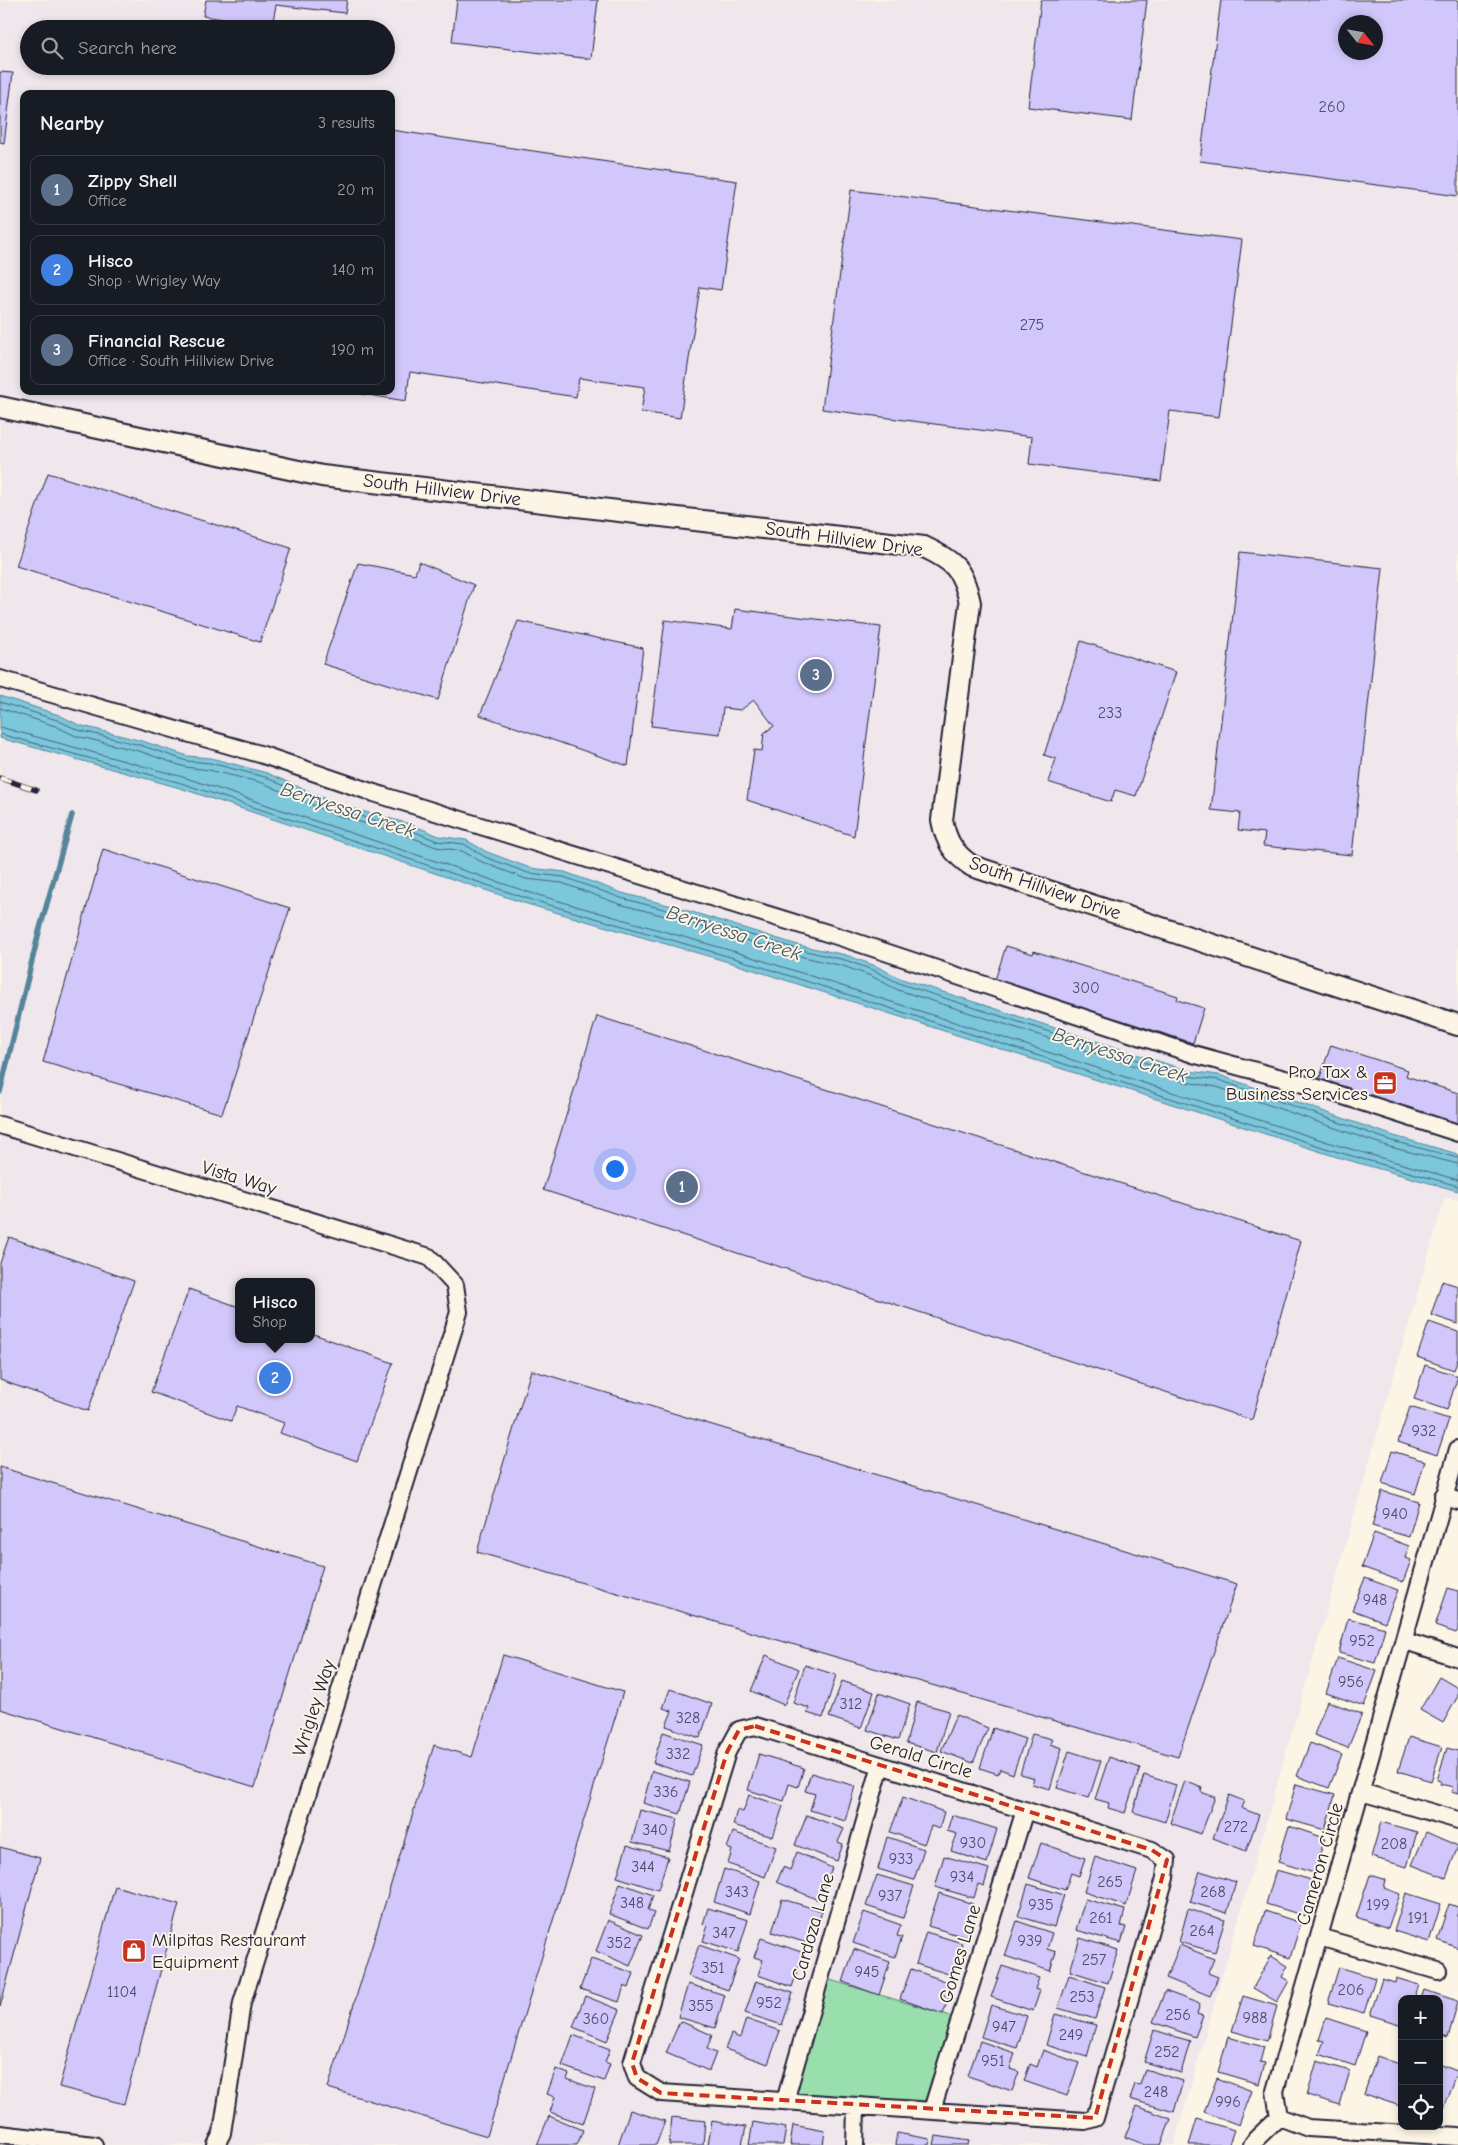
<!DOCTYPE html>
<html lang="en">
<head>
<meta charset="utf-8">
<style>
	:root { --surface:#171b24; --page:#20242c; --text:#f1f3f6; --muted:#9ea1a6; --line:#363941; --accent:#2563eb }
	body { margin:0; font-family:"Comic Neue",sans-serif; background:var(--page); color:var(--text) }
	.controls { position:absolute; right:15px; bottom:15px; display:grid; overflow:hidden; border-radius:10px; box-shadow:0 2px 8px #0003 }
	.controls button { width:45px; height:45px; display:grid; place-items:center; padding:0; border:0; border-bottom:1px solid var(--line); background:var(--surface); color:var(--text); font:25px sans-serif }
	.compass { position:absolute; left:1338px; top:15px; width:45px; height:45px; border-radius:50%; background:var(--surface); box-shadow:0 2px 8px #0003; rotate:121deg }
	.you { position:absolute; left:614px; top:1168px; width:18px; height:18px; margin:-12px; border:4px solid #fff; border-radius:50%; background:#1a73e8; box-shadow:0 0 0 8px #1a73e833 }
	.badge { display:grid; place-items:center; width:32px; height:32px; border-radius:50%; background:var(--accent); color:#fff; font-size:16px; font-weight:700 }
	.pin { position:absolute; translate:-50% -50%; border:2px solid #fff; box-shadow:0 1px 5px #0006 }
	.popup { position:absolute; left:235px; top:1278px; width:80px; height:65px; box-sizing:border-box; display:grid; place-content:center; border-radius:10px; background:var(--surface); filter:drop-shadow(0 1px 4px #0005); font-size:16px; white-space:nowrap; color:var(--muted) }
	.popup b { font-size:19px; color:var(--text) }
	.popup::after { content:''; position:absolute; left:50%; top:100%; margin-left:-10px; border:10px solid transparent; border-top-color:var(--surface) }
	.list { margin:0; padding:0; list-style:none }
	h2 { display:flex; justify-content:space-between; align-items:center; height:65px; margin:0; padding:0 20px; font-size:21px }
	h2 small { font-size:16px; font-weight:400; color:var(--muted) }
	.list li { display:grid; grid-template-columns:32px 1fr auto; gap:15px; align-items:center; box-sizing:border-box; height:70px; margin:0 10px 10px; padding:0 10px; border:1px solid var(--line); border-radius:10px }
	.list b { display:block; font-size:19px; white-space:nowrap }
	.list p { margin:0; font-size:16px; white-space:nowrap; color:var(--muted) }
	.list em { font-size:16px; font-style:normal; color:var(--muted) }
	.icon { flex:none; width:28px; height:28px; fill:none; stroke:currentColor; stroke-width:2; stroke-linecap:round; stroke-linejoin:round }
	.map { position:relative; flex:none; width:1458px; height:2145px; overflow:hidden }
	.search { position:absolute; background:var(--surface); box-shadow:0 2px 8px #0003; left:20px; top:20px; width:375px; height:55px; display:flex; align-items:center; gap:12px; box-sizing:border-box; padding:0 18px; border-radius:28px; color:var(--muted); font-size:19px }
	.panel { position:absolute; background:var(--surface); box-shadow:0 2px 8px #0003; left:20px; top:90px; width:375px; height:305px; border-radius:10px }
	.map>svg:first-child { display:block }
	.built { fill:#efe7eb; fill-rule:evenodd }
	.green { fill:#98dfad; stroke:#5d8074 }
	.water { fill:#7bc7db; stroke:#57859b }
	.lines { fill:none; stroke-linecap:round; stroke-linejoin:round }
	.shore { stroke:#46647b; stroke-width:1 }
	.stream { stroke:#57859b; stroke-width:5.5 }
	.building { fill:#d1c7fa; stroke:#22223b; fill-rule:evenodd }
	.minor-casing { stroke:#22223b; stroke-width:20 }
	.tertiary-casing { stroke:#22223b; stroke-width:24 }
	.minor { stroke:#fcf5e5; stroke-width:16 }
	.tertiary { stroke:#fcf5e5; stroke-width:20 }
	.rail-casing { stroke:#22223b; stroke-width:5.5 }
	.rail { stroke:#fcf5e5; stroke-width:4; stroke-dasharray:11; stroke-linecap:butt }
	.marked { fill:none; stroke:#c8321e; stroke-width:4; stroke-dasharray:10 6; stroke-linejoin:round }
	.labels { text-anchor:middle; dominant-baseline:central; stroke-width:4; stroke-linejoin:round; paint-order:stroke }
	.number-label { font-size:16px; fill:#4e4b6b }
	.street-label { font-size:19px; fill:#22223b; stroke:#fcf5e5 }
	.poi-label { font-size:19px; fill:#22223b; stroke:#fcf5e5; text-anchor:end }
	.water-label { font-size:20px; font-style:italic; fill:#3d546b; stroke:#fcf5e5 }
</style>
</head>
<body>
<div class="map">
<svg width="1458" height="2145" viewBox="0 0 1458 2145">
	<rect width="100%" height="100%" fill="#fcf5e5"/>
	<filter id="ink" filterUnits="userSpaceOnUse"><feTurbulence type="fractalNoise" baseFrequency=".02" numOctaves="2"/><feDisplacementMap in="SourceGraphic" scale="10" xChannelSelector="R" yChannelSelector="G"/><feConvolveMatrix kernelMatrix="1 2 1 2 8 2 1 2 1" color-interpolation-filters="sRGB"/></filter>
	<g filter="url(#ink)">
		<path class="built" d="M0,0H1458V1200L1445,1197L1174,2145H93L0,2132ZM1346,22H1376V52H1346ZM29,29H386V66H29ZM24,94H391V391H24ZM239,1282H311V1339H239Z"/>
		<path class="green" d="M820,1977L961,2019L932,2110L785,2101Z"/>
		<path class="water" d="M0,696L59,715L79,725L142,741L188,756L211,758L267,773L339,805L410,824L439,836L466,840L487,852L530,868L565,872L622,893L676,907L798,945L846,955L876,966L902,979L943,992L1189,1071L1219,1075L1394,1136L1458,1154V1191L1337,1157L732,963L527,904L180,788L0,738Z"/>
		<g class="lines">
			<path class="shore" d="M0,702L57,720L78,730L140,745L187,761L210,763L265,777L337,810L408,829L437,841L464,844L485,857L528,873L564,877L621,898L675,912L797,949L845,960L873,970L901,984L941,997L1187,1076L1219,1080L1392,1141L1458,1158
				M0,708L55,726L76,736L139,751L185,767L209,770L263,783L335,815L406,835L436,847L462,851L482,862L526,879L562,883L619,904L673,918L795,955L843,966L871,976L898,990L939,1003L1185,1082L1217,1087L1390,1147L1458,1164
				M0,727L183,777L531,893L736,952L1340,1146L1458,1180
				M0,734L181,783L529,899L734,958L1338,1152L1458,1186"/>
			<path class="stream" d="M0,1092L39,932L72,815"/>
		</g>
		<path class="building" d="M206,0H347L345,13L276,5L272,26L203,16Z
			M457,0H598L591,59L452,42Z
			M1041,0H1147L1132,120L1028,107Z
			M1221,0H1458V196L1200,161ZM1346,22H1376V52H1346Z
			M0,72L13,73L4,143L0,142Z
			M391,130L737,181L721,290L700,287L680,418L641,412L645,387L579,378L576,397L410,372L406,401L343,391H391Z
			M851,190L1242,240L1219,417L1170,411L1161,481L1029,464L1032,437L822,409Z
			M48,473L291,548L260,642L16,566Z
			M1240,552L1383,568L1352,855L1263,846L1265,833L1238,830L1240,813L1211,810Z
			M419,562L474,585L438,700L323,664L358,563L415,574Z
			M735,609L881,627L854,836L747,800L754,750L762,751L764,733L774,726L754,700L741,710L723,708L720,734L651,726L665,620L732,629Z
			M518,621L643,648L628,766L480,715Z
			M1081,641L1176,672L1136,796L1115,790L1111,802L1048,782L1056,759L1044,755Z
			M103,849L290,908L222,1114L43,1062Z
			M1006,946L1033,954L1034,951L1178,996L1177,1000L1204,1008L1193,1043L995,980Z
			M597,1016L1301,1241L1252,1420L543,1190Z
			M1331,1045L1408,1070L1406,1076L1458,1093V1124L1319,1080Z
			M9,1237L134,1281L88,1411L0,1380V1263Z
			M1442,1281L1458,1286V1324L1431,1315Z
			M189,1289L239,1307V1339H311V1333L393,1363L357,1461L280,1433L284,1423L237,1406L231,1421L151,1392Z
			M1429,1322L1458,1332V1359L1454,1370L1417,1357Z
			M1425,1365L1458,1376L1447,1410L1414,1399Z
			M531,1370L1237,1584L1178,1757L477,1552Z
			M1410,1407L1449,1419L1437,1455L1398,1442Z
			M1392,1451L1425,1461L1415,1494L1382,1483Z
			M0,1467L323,1566L255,1787L0,1709Z
			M1382,1491L1419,1502L1409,1537L1372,1526Z
			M1374,1533L1409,1546L1405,1558L1411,1560L1403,1582L1362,1567Z
			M1365,1578L1398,1590L1385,1622L1352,1610Z
			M1448,1588L1458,1591V1630L1456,1633L1435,1626Z
			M1348,1618L1385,1628L1375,1663L1339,1653Z
			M503,1655L623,1692L487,2136L328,2088L434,1745L472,1757Z
			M766,1655L799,1669L784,1705L751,1691Z
			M1338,1658L1377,1671L1364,1706L1326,1693Z
			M805,1665L836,1675L823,1718L807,1713L809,1708L793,1703Z
			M1439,1677L1458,1688V1696L1443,1723L1420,1710Z
			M842,1681L874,1692L861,1728L829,1717Z
			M670,1689L712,1704L700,1738L666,1726L672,1711L663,1708Z
			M879,1693L910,1704L898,1740L867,1730Z
			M1327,1701L1362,1714L1348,1748L1314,1735Z
			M917,1702L949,1711L937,1752L906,1743Z
			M956,1715L988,1728L973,1763L941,1751Z
			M993,1728L1025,1739L1013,1774L1000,1769L998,1774L980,1768Z
			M663,1732L703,1745L692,1776L653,1763Z
			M1032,1734L1052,1739L1050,1744L1062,1748L1050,1789L1032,1784L1034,1778L1020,1774Z
			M1409,1737L1442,1747L1431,1781L1398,1771Z
			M1310,1743L1342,1755L1329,1788L1297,1776Z
			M1447,1748L1458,1751V1794L1451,1792L1453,1787L1440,1784L1441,1781L1437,1780Z
			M1069,1751L1101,1761L1089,1798L1057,1788Z
			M759,1754L804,1768L798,1787L789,1784L784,1801L748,1790Z
			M1109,1757L1140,1768L1125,1813L1108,1808L1109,1803L1095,1799Z
			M652,1771L690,1782L680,1814L643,1803Z
			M811,1773L855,1786L845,1821L810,1810L815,1794L805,1791Z
			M1144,1775L1176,1785L1165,1822L1133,1812Z
			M1185,1781L1202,1788L1201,1792L1215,1797L1201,1834L1170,1823Z
			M1296,1784L1335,1795L1325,1830L1286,1819Z
			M749,1795L783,1806L773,1837L733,1825L737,1810L743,1812Z
			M1229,1795L1244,1801L1241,1808L1259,1815L1246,1851L1213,1838Z
			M903,1797L944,1812L939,1829L931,1826L924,1844L890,1832Z
			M640,1810L678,1819L669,1851L632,1842Z
			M807,1815L844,1829L838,1842L843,1844L837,1861L795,1845Z
			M952,1815L997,1829L987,1863L951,1851L957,1834L947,1831Z
			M1381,1822L1417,1832L1407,1867L1371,1857Z
			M1289,1826L1325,1838L1314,1873L1278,1862Z
			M733,1832L776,1847L765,1877L728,1864L732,1850L727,1848Z
			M1426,1832L1458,1846L1446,1878L1412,1865Z
			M887,1837L924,1849L914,1880L878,1869Z
			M1041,1843L1085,1858L1079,1876L1071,1873L1065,1890L1029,1878Z
			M627,1845L668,1857L658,1890L617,1877Z
			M0,1847L40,1858L0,2007Z
			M797,1852L832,1868L818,1900L777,1882L783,1867L790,1870Z
			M944,1856L989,1869L984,1886L978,1884L974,1898L935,1887Z
			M1095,1857L1137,1871L1126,1906L1084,1892Z
			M724,1869L760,1881L750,1914L714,1902Z
			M1276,1870L1315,1881L1305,1916L1266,1904Z
			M1200,1871L1236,1882L1227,1913L1190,1902Z
			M877,1875L914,1886L903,1918L866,1906Z
			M1370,1875L1386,1880L1384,1888L1400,1894L1388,1928L1356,1917Z
			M620,1883L653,1895L648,1910L654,1913L648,1929L609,1914Z
			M1028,1884L1064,1895L1054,1927L1018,1916Z
			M115,1886L179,1904L124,2104L59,2087Z
			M939,1893L973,1904L967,1923L972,1924L968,1938L928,1926Z
			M1406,1893L1441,1904L1429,1942L1394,1931Z
			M782,1899L822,1911L817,1927L812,1925L807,1943L772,1932Z
			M1085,1899L1125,1910L1121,1926L1126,1927L1121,1943L1076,1930Z
			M1449,1904L1458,1907V1948L1437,1940Z
			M708,1908L748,1920L738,1952L703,1941L708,1925L703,1924Z
			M1188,1909L1225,1920L1215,1952L1179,1942Z
			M1265,1911L1301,1923L1290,1958L1254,1946Z
			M864,1912L901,1925L897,1936L902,1937L895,1957L853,1943Z
			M608,1920L643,1935L630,1966L596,1951Z
			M1017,1921L1052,1933L1047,1949L1056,1952L1050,1971L1005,1956Z
			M926,1932L962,1943L952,1975L916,1964Z
			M761,1938L804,1953L792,1987L758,1975L763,1960L754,1957Z
			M1080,1938L1118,1950L1108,1983L1070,1971Z
			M699,1945L739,1959L728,1990L688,1976Z
			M1180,1945L1214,1959L1208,1973L1218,1977L1210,1996L1166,1978Z
			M854,1949L890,1962L879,1995L843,1982Z
			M1271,1956L1288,1966L1282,1977L1289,1981L1277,2002L1253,1988Z
			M591,1959L634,1973L629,1988L624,1986L619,2002L580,1989Z
			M1002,1966L1039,1978L1035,1989L1040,1991L1033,2011L991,1997Z
			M1339,1967L1375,1978L1364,2013L1328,2003Z
			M911,1969L948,1982L943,1995L949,1997L943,2014L900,1999Z
			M1069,1975L1105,1987L1095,2019L1058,2008Z
			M1396,1978L1419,1985L1414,1999H1402V2025L1370,2015L1382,1979L1395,1983Z
			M756,1981L793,1993L782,2025L745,2013Z
			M688,1984L725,1995L715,2028L678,2017Z
			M1424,1990L1458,2001L1448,2038L1439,2035V1999H1421Z
			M1165,1991L1200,2004L1197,2014L1203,2016L1195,2037L1153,2022Z
			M585,1996L620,2010L607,2041L573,2027Z
			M1243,1996L1277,2006L1267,2041L1232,2031Z
			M991,2005L1027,2016L1017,2048L981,2037Z
			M1055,2014L1096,2025L1087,2057L1046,2045Z
			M1326,2018L1366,2031L1355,2066L1319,2054L1324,2041L1319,2040Z
			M746,2019L780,2031L768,2064L725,2049L731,2034L740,2038Z
			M680,2021L712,2035L707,2049L716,2053L709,2071L666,2053Z
			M1154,2030L1190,2041L1181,2073L1144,2062Z
			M573,2035L610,2049L605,2062L610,2064L604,2081L562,2066Z
			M1228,2037L1264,2047L1260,2062L1265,2063L1259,2084L1218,2072Z
			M980,2041L1015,2053L1010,2069L1019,2072L1012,2091L968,2076Z
			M1043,2050L1079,2063L1067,2096L1024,2081L1030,2064L1037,2067Z
			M1377,2056L1402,2065V2100L1400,2106L1364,2094Z
			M1317,2061L1350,2071L1340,2105L1307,2095Z
			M1439,2064L1457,2071L1443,2108L1439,2106Z
			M556,2069L569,2074L567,2079L595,2089L583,2124L550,2112L555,2097L547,2094Z
			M1145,2069L1183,2081L1174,2112L1130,2099L1135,2084L1140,2085Z
			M1217,2078L1252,2091L1239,2125L1204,2112Z
			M1137,2106L1171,2119L1161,2145H1146L1125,2137Z
			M630,2110L665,2121L656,2145H618Z
			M549,2116L583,2130L577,2145H537Z
			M672,2117L705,2121L703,2145H669Z
			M1197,2119L1234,2130L1229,2144L1232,2145H1189Z
			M712,2121L746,2127L742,2145H708Z
			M753,2122L786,2128L783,2145H749Z
			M793,2125L825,2131L823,2145H790Z
			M897,2133L930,2139L929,2145H895Z
			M936,2136L969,2141L968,2145H934Z"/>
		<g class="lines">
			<defs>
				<path id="minor" d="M0,679L263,755L374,793L840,937L1193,1054L1318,1088L1458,1133
					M0,1125L429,1257L455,1285L459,1312L242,2003L222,2133L216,2145
					M1443,1496L1458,1501
					M1405,1641L1458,1658
					M755,1726L1152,1850L1167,1860L1165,1878L1095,2118L1085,2121L661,2093L637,2078L632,2063L727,1752L739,1730Z
					M1361,1792L1458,1820
					M1319,1937L1438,1971
					M785,2101L881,1765
					M932,2110L1025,1810
					M1279,2117L1275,2091L1458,1449
					M1279,2117L1308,2128L1458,2137
					M0,2134L94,2145
					M855,2145L856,2106
					M1252,2145L1256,2139L1279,2117"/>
				<path id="tertiary" d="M0,407L322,476L924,547C954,561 963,569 970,603L942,820C946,842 954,854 972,866L1458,1025"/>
			</defs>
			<use href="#minor" class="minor-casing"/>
			<use href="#tertiary" class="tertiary-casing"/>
			<use href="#minor" class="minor"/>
			<use href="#tertiary" class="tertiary"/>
			<defs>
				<path id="rail" d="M0,778L36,790"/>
			</defs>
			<use href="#rail" class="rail-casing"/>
			<use href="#rail" class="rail"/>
		</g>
	</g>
	<path class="marked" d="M755,1726L1152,1850L1167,1860L1095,2118L661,2093L637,2078L632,2063L727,1752L739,1730Z"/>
	<defs>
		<symbol id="office-square" viewBox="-11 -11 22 22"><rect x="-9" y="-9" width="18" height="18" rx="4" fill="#c8321e" stroke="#fcf5e5"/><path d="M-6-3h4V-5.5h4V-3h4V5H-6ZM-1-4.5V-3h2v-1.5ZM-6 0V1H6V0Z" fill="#fff"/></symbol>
		<symbol id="shop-square" viewBox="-11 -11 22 22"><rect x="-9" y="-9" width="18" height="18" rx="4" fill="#c8321e" stroke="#fcf5e5"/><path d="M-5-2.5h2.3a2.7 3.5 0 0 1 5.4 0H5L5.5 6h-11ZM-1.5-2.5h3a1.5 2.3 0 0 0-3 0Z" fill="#fff"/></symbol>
	</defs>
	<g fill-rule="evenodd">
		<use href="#office-square" x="1371" y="1069" width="28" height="28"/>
		<use href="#shop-square" x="120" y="1937" width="28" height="28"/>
	</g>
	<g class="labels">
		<g class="number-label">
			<text x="1332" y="107">260</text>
			<text x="1032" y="325">275</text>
			<text x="1110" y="713">233</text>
			<text x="1086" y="988">300</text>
			<text x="1424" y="1431">932</text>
			<text x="1395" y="1514">940</text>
			<text x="1375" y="1600">948</text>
			<text x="1362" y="1641">952</text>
			<text x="1351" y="1682">956</text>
			<text x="851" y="1704">312</text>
			<text x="688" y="1718">328</text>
			<text x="678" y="1754">332</text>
			<text x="666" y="1792">336</text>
			<text x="1236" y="1827">272</text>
			<text x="655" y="1830">340</text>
			<text x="973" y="1843">930</text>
			<text x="1394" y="1844">208</text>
			<text x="901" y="1859">933</text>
			<text x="643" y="1867">344</text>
			<text x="962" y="1877">934</text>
			<text x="1110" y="1882">265</text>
			<text x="737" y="1892">343</text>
			<text x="1213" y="1892">268</text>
			<text x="890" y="1896">937</text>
			<text x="632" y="1903">348</text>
			<text x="1041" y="1905">935</text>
			<text x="1378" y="1905">199</text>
			<text x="1101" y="1918">261</text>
			<text x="1418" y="1918">191</text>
			<text x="1202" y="1931">264</text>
			<text x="724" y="1933">347</text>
			<text x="1030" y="1941">939</text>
			<text x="619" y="1943">352</text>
			<text x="1094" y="1960">257</text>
			<text x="713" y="1968">351</text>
			<text x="867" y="1972">945</text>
			<text x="1351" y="1990">206</text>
			<text x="122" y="1992">1104</text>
			<text x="1082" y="1997">253</text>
			<text x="769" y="2003">952</text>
			<text x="701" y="2006">355</text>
			<text x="1178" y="2015">256</text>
			<text x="1255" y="2018">988</text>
			<text x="596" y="2019">360</text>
			<text x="1004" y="2027">947</text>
			<text x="1071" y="2035">249</text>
			<text x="1167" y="2052">252</text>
			<text x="993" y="2061">951</text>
			<text x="1156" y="2092">248</text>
			<text x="1228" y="2102">996</text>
		</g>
		<g class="street-label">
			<text transform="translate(442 490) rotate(7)">South Hillview Drive</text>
			<text transform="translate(844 539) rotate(8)">South Hillview Drive</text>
			<text transform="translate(1045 888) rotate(19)">South Hillview Drive</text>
			<text transform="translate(239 1178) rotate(17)">Vista Way</text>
			<text transform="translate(314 1708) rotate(-72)">Wrigley Way</text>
			<text transform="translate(921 1757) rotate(17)">Gerald Circle</text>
			<text transform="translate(1320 1864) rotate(-74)">Cameron Circle</text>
			<text transform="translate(813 1927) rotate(-74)">Cardoza Lane</text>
			<text transform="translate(960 1954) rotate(-73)">Gomes Lane</text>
		</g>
		<g class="poi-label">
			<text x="1368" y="1072">Pro Tax &amp;<tspan x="1368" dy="22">Business Services</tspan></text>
			<text x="152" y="1940" text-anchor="start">Milpitas Restaurant<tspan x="152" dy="22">Equipment</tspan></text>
		</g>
		<g class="water-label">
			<text transform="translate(348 810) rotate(18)">Berryessa Creek</text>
			<text transform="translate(734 933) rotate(18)">Berryessa Creek</text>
			<text transform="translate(1120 1055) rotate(18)">Berryessa Creek</text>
		</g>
	</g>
</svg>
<div class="controls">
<button>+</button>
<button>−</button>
<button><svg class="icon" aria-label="locate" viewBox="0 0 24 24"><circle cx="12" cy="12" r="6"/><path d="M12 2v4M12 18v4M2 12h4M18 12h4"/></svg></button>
</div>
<svg class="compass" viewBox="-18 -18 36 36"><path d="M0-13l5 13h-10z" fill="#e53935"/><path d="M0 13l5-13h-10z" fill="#9ea1a6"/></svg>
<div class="you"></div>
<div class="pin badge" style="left:682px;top:1187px;background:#5c6f8a">1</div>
<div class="pin badge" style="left:275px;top:1378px;background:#3f7fe0">2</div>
<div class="popup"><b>Hisco</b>Shop</div>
<div class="pin badge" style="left:816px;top:675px;background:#5c6f8a">3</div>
<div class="search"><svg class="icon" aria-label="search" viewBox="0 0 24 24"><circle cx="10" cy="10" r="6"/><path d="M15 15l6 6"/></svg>Search here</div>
<section class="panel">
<h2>Nearby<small>3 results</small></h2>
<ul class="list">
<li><span class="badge" style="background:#5c6f8a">1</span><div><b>Zippy Shell</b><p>Office</p></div><em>20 m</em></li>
<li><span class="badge" style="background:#3f7fe0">2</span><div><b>Hisco</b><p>Shop · Wrigley Way</p></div><em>140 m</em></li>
<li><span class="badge" style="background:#5c6f8a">3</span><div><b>Financial Rescue</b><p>Office · South Hillview Drive</p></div><em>190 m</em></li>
</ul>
</section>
</div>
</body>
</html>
